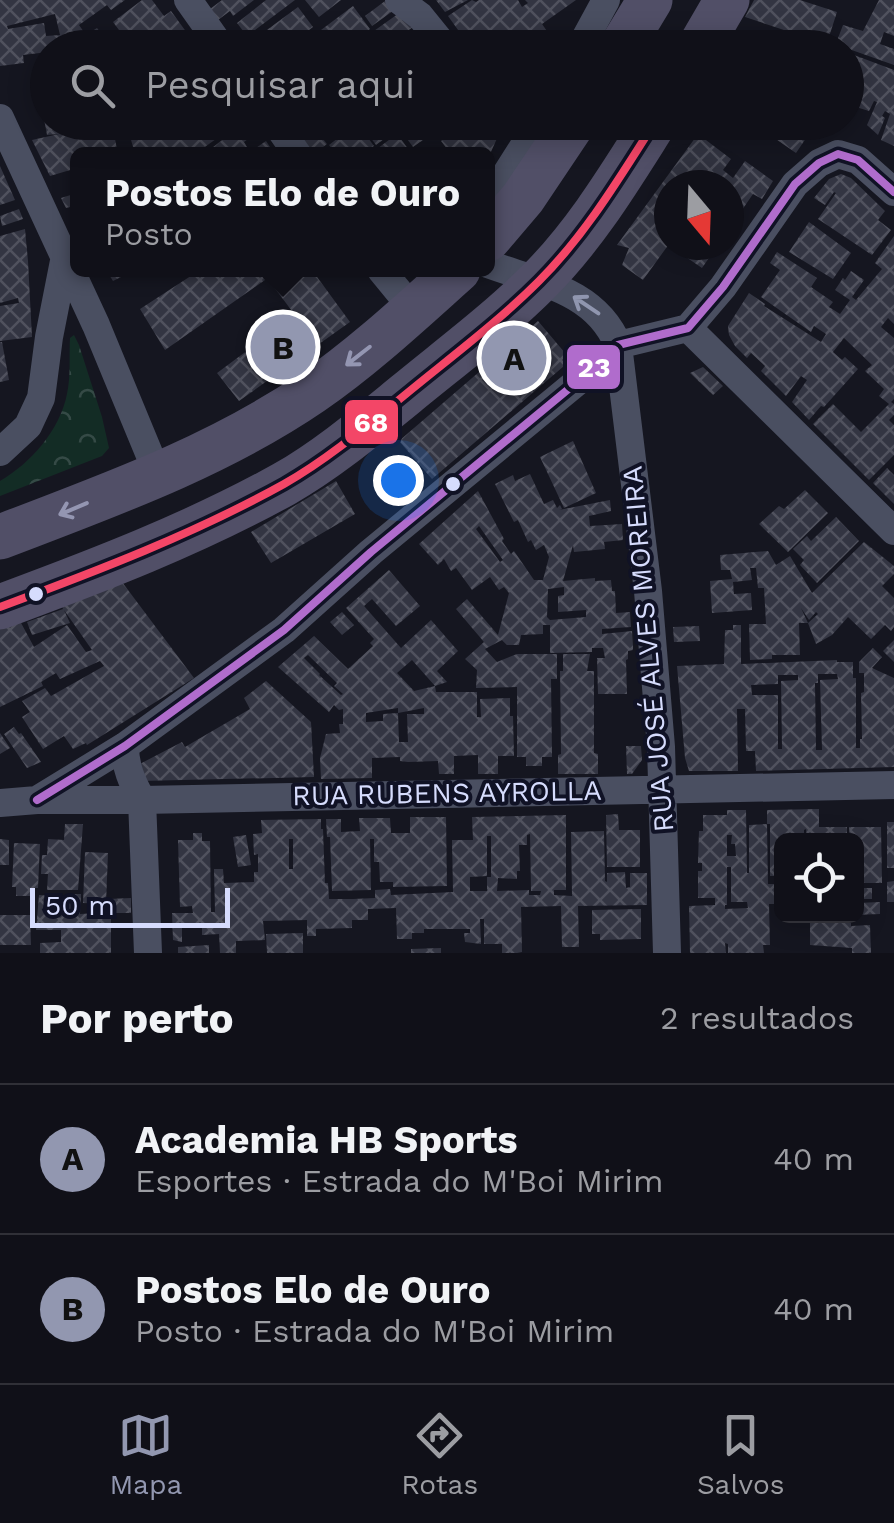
<!DOCTYPE html>
<html lang="pt">
<head>
<meta charset="utf-8">
<style>
	:root { --surface:#101018; --page:#191921; --text:#f1f3f6; --muted:#9c9da2; --line:#303037; --accent:#9297b0 }
	body { margin:0; font-family:"Work Sans",sans-serif; background:var(--page); color:var(--text) }
	.controls { position:absolute; right:30px; bottom:30px; display:grid; overflow:hidden; border-radius:15px; box-shadow:0 5px 25px #0003 }
	.controls button { width:90px; height:90px; display:grid; place-items:center; padding:0; border:0; border-bottom:2px solid var(--line); background:var(--surface); color:var(--text); font:50px sans-serif }
	.compass { position:absolute; left:654px; top:170px; width:90px; height:90px; border-radius:50%; background:var(--surface); box-shadow:0 5px 25px #0003; rotate:161deg }
	.scale { position:absolute; left:30px; bottom:25px; width:200px; box-sizing:border-box; padding-left:10px; border:5px solid #d6dcfd; border-top:0; font-size:28px; line-height:35px; white-space:nowrap; color:#d6dcfd; -webkit-text-stroke:8px #101225; paint-order:stroke }
	.you { position:absolute; left:398px; top:480px; width:35px; height:35px; margin:-25px; border:8px solid #fff; border-radius:50%; background:#1a73e8; box-shadow:0 0 0 15px #1a73e833 }
	.badge { display:grid; place-items:center; width:65px; height:65px; border-radius:50%; background:var(--accent); color:#111; font-size:32px; font-weight:700 }
	.pin { position:absolute; translate:-50% -50%; border:5px solid #fff; box-shadow:0 2px 10px #0006 }
	.popup { position:absolute; left:70px; top:147px; width:425px; height:130px; box-sizing:border-box; display:grid; place-content:center; border-radius:15px; background:var(--surface); filter:drop-shadow(0 2px 8px #0005); font-size:32px; white-space:nowrap; color:var(--muted) }
	.popup b { font-size:38px; color:var(--text) }
	.popup::after { content:''; position:absolute; left:50%; top:100%; margin-left:-20px; border:20px solid transparent; border-top-color:var(--surface) }
	.list { margin:0; padding:0; list-style:none }
	h2 { display:flex; justify-content:space-between; align-items:center; height:130px; margin:0; padding:0 40px; font-size:42px }
	h2 small { font-size:32px; font-weight:400; color:var(--muted) }
	.list li { display:grid; grid-template-columns:65px 1fr auto; gap:30px; align-items:center; box-sizing:border-box; height:150px; padding:0 40px; border-top:2px solid var(--line) }
	.list b { display:block; font-size:38px; white-space:nowrap }
	.list p { margin:0; font-size:32px; white-space:nowrap; color:var(--muted) }
	.list em { font-size:32px; font-style:normal; color:var(--muted) }
	.icon { flex:none; width:55px; height:55px; fill:none; stroke:currentColor; stroke-width:2; stroke-linecap:round; stroke-linejoin:round }
	.map { position:relative; flex:none; width:894px; height:953px; overflow:hidden }
	.search { position:absolute; background:var(--surface); box-shadow:0 5px 25px #0003; left:30px; right:30px; top:30px; height:110px; display:flex; align-items:center; gap:25px; box-sizing:border-box; padding:0 35px; border-radius:55px; color:var(--muted); font-size:38px }
	.sheet { height:430px; background:var(--surface) }
	nav { display:flex; justify-content:space-around; align-items:center; box-sizing:border-box; height:140px; border-top:2px solid var(--line); background:var(--surface); font-size:28px; color:var(--muted) }
	nav a { display:grid; justify-items:center; gap:5px }
	nav .on { color:var(--accent) }
	.map>svg:first-child { display:block }
	.forest { fill:url(#forest-crowns) }
	.building { fill:url(#building-cross-hatch); fill-rule:evenodd }
	.lines { fill:none; stroke-linecap:round; stroke-linejoin:round }
	.street { stroke:#4a4f61; stroke-width:28 }
	.primary { stroke:#514f67; stroke-width:45 }
	.bus-1-casing { stroke:#101225; stroke-width:15 }
	.bus-2-casing { stroke:#101225; stroke-width:15 }
	.bus-1 { stroke:#f34667; stroke-width:8 }
	.bus-2 { stroke:#b06ccc; stroke-width:8 }
	.oneway { stroke:#9096af }
	.oneway2 { stroke:#9496b2 }
	.bus-dot { fill:#d6dcfd; stroke:#101225; stroke-width:4 }
	.labels { text-anchor:middle; dominant-baseline:central; stroke-width:8; stroke-linejoin:round; paint-order:stroke }
	.street-label { font-size:28px; fill:#d6dcfd; stroke:#101225 }
	.line-badge { stroke:#101225; stroke-width:4 }
	.badge-label { font-size:28px; text-anchor:middle; font-weight:bold; fill:#fff }
</style>
</head>
<body>
<div class="map">
<svg width="894" height="953" viewBox="0 0 894 953">
	<defs>
		<pattern id="forest-crowns" width="20" height="18" patternUnits="userSpaceOnUse" patternTransform="scale(2.5)"><rect width="20" height="18" fill="#132c25"/><path d="M2 6a3 3 0 1 1 6 0M12 15a3 3 0 1 1 6 0" fill="none" stroke="#354a46"/></pattern>
		<pattern id="building-cross-hatch" width="8" height="8" patternUnits="userSpaceOnUse" patternTransform="scale(2.5)"><rect width="8" height="8" fill="#333542"/><path d="M0 0l8 8M0 8l8-8" fill="none" stroke="#50525e"/></pattern>
	</defs>
	<rect width="100%" height="100%" fill="#151620"/>
	<path class="forest" d="M74,335L79,345L102,417L109,448L102,456L0,496V481C31,463 60,430 67,394C71,376 69,356 70,338Z"/>
	<path class="building" d="M0,0H125L111,10L107,5L79,25L86,35L97,28L109,44L122,34L113,22L142,0H152L164,16L171,11L198,48H95L93,45L48,48V52L23,55L24,63L0,66ZM55,14L60,35L46,36L44,23L8,29L7,26Z
		M222,0H254L233,16L230,11L218,20L210,9Z
		M266,0H295L247,36L237,23Z
		M305,0H341L319,17Z
		M436,0H468L445,12Z
		M472,0L476,2L479,0H518L522,7L528,3L525,0H576L542,24L556,44L554,48H471L448,16Z
		M754,0H800L837,12L827,43L807,38L832,48H788L793,33L745,17Z
		M879,0H894V36L884,32L880,44L894,49V65L846,48L835,46L843,25L863,31Z
		M385,1L397,8L372,26L365,16Z
		M353,6L370,29L346,48H328L317,33Z
		M298,7L313,27L286,48H263L256,38Z
		M402,11L413,27L384,48H350Z
		M314,36L322,48H298Z
		M421,37L429,48H407Z
		M846,52L894,70V146L881,140L890,114L885,111L882,116L885,118L878,135L867,125L877,102L874,101L869,111L846,104Z
		M48,102V122H90L91,128L112,124L118,154H78L77,168L50,176L32,140L59,134L47,135L41,103Z
		M126,122H172L159,133L162,138L184,122H219L216,125L223,134L195,154H135Z
		M241,122H252L259,131L244,142L250,152L266,141L272,150L266,154H204L234,131L232,129Z
		M303,122H346L323,139L327,144L314,154L295,128Z
		M359,122H389L395,131L376,145Z
		M415,122H449L413,147L402,132Z
		M476,122H492L499,134L490,154H451L441,141L466,123L469,127Z
		M751,122H817L796,153Z
		M360,127L374,146L362,154H336L329,145L347,131L350,135Z
		M397,134L412,154H370Z
		M698,134L731,159L723,170L733,178L745,161L773,181L762,199L753,194L729,229V185H669V244L643,280L622,265L629,248L617,245Z
		M0,166L15,200L0,205Z
		M841,174L851,178L885,211L878,220L891,230L872,255L818,219L836,193L834,192L825,205L814,198L829,179Z
		M77,193L78,205L66,208L61,198Z
		M19,209L23,219L2,226L0,216Z
		M809,222L851,253L833,279L789,252Z
		M25,229L28,261L32,337L0,341V306L19,303L18,298L0,303V236Z
		M894,236V324L888,318L881,327L894,338V399L891,402L894,404V415L889,420L894,425V455L869,480L813,424L833,404L861,432L889,404L879,396L884,389L865,371L872,365L844,338L833,352L842,360L845,357L858,369L824,407L821,406L809,420L792,402L807,380L801,376L786,396L761,371L765,366L751,353L747,358L735,346L729,335L728,326L749,293L765,304L764,306L821,342L826,334L814,326L811,332L761,297L780,270L770,263L777,252L817,278L811,287L833,302L829,307L840,314L850,300L835,290L843,278L845,280L851,271L864,280L852,297L856,300L882,269L875,263Z
		M686,245H718L702,268L680,253Z
		M106,270H135L113,281Z
		M200,270H257L265,280L165,350L140,309Z
		M261,270H312L350,322L239,401L217,373L295,315Z
		M398,270H420L416,277L402,274Z
		M538,321L571,360L432,479L399,441Z
		M0,342H2L9,380L0,382Z
		M703,367L723,386L713,395L690,373Z
		M573,441L596,493L564,508L540,457Z
		M887,468L894,475V504L873,483Z
		M530,474L544,504L553,500L557,508L560,505L562,509L559,510L610,500L611,511L589,516L590,526L622,524L623,540L604,542L605,549L574,552L573,545L563,581L595,578V581L611,580L612,591H615L616,613L630,612L631,627L602,629V634L632,631L633,646V650L628,651V659L626,660L627,694H598L597,658H605L603,648H592V652L550,653V625H543V634L521,635L519,645H507L502,640L485,649L497,662L517,654H557V679H551L552,757H542V766H526V757H517V687L476,688L477,670L465,659L484,642L456,609L467,599L498,635L509,593L504,587L499,590L490,577L472,590L456,568L451,571L444,559L438,565L419,544L478,491L504,539L502,541L511,554L514,551L534,580H543L549,557L544,545L536,550L531,540L528,542L518,520L514,522L495,484L513,475L515,481ZM479,526L503,560L500,562L476,529ZM564,587V595L558,596V612L586,610V617L550,620L547,617L548,589Z
		M336,481L355,514L271,563L251,532Z
		M805,490L828,513L788,552L759,524L779,506L784,509Z
		M836,517L859,541L817,583L800,565L804,560L793,549L807,536L811,541Z
		M864,542L894,566V574L882,586L894,598V627L891,631L885,625L871,639L848,617L832,635L816,644L808,623L818,614L816,612L809,620L801,608L808,623H799L800,655H772V659L750,660L749,624H766L764,588H758L756,568H750L752,580L733,582L734,594L751,593L752,610L712,613L710,581L732,579L730,570H721L720,555L768,551L776,565L790,556L812,593Z
		M389,570L420,606L396,626L372,599L364,606L401,648L431,620L458,651L437,671L447,682L435,686L436,692H477V717H481L480,699L510,698V716H513L514,756H498V774H478V755L454,756V774H439L438,761L408,762L400,761V757L372,758V778L321,779L320,758L326,734L340,733L339,724H343V709L339,710L334,705L329,712L278,667L314,636L348,669L373,646L370,643L374,639L346,608ZM308,655L337,683L334,686L343,694L341,695L319,675L320,674L304,658ZM412,660L435,686L414,691L397,673ZM398,708V713L424,708V714H407L408,742H399L398,713L383,714V721L366,722V713Z
		M122,582L194,678L87,745L86,743L73,749L64,736L43,749L22,717L30,712L22,701L45,688L51,696L104,666L100,661L60,679L56,673L41,682L43,686L0,707V628L20,621L34,647L67,625L86,652L92,650L64,610L70,623L32,635L27,622L63,609L62,606Z
		M342,612L354,625L342,635L330,622Z
		M733,625H741V664L837,660V662H853V678H856V748H860V739H862L861,693L864,692V673H859V662L873,648L882,657L872,668L894,678V767L756,771L755,751H746L745,709H737L738,771H689L685,758L677,666L724,664L725,630H733ZM818,674H837L838,679L820,680L822,750H816L815,683H818ZM778,675H798V680L781,681L782,749H778V695H752L751,685L778,684Z
		M699,626L700,641L674,642L673,627Z
		M894,640V662L883,651Z
		M563,654H590L587,671H594V753L598,754V774H558V755L561,754L560,671H563Z
		M266,681L311,722L314,777L140,781L134,767L182,742L185,747L250,709L244,698Z
		M14,727L19,734L21,733L41,762L27,768L4,734Z
		M0,733L10,748L0,754Z
		M626,746H641L642,760L632,774H627Z
		M819,809V827H847V840H807L806,829L804,830V840H781V876H770V824H767L768,884H781V904H769L770,945H763L764,953H728V944L725,943L726,953H690L689,906L715,905V898H698V871H702V863H698L699,831H703V815H727V810H746L747,873H749V825L767,824V810ZM727,835H732L731,844H735L736,856H727ZM727,867H731V902H747L748,908L725,909V905H727Z
		M618,814L619,830H640V867H607L606,815Z
		M566,815V890H554V895L572,896L571,832L604,831L605,881L607,882V873L625,872L626,888L630,887V873H647V905L578,906L579,947H562L561,906L521,907L522,952L517,953H502V944H484V919H480L481,944L465,942L464,933H470V929H424V933H412V939H397L396,908L368,909V920H352V928L316,929V936H307V920L263,921L265,940L236,941V953H220L219,934L202,935V925L182,926V942L173,940L172,913H193L192,906L180,907L178,840H193V833H202V841H210L211,912H215L214,869H223L224,883L254,882V872H258V854L254,855L253,834L262,833L261,820L321,819V829H323L325,883H328L329,899H353L375,898V890L390,889L391,895L453,892L452,840H473L472,817ZM530,834L531,891H541L540,895H529V890L497,891L498,878L517,879V871H520L519,845H527V835ZM487,836H491V877H487V891H470V877L487,876ZM289,839H293V869H289Z
		M410,817H446L447,886L393,887V882H380L379,862H374V839H370L371,890L332,891L330,837H327L326,819H341V832L360,831L359,818H390L391,833H410Z
		M887,822H894V868H887Z
		M65,824H83L78,890H47L48,874H41L42,855H47L48,839L64,840Z
		M849,827H881L882,883H856V840H850Z
		M246,835L251,865L238,867L233,837Z
		M0,839L9,840V865H0Z
		M14,843L40,844L38,888H30V896H16V887H12Z
		M85,852L108,853L106,904L83,903Z
		M894,881V902H887V882Z
		M856,888H872V899H856Z
		M67,894H81L80,914L97,913V919H111V953H40V943L61,942V930H36L39,895L54,896L53,914H65Z
		M131,898V913H110L109,899Z
		M880,902V914L856,915V903Z
		M641,909V939L600,940V934H592V910Z
		M0,915H30L31,945H0Z
		M810,916H851V926L870,925L871,953H852V948L810,945Z
		M303,933V953H267L266,934Z
		M209,945V953H178V947Z
		M441,948V953H411V949Z"/>
	<g class="lines">
		<path class="street" d="M188,0L222,48
			M399,0L420,16L446,48
			M580,48L606,0
			M0,118L96,325L158,475
			M275,122L298,155
			M488,213L499,185L539,122
			M488,264C537,282 596,290 618,345L648,591L661,747L667,953
			M381,270L413,309
			M688,328L894,531
			M0,452L28,426L41,398L49,337L65,256
			M125,746C125,767 132,782 142,800L148,953
			M37,800L125,746L284,630L371,552L577,382L618,345L688,328L723,287L795,184L819,163L838,154L858,160L894,192
			M0,803L37,800H142L894,785"/>
		<path class="primary" d="M621,48L650,0
			M699,48L727,0
			M488,239L523,198L574,122
			M0,537C107,496 217,457 312,392C364,356 411,312 458,270
			M0,607C97,571 194,534 284,484C328,459 368,425 406,394C451,357 498,322 539,281C586,234 620,177 655,122"/>
		<defs>
			<path id="bus-1" d="M0,607C97,571 194,534 284,484C328,459 368,425 406,394C451,357 498,322 539,281C586,234 620,177 655,122"/>
			<path id="bus-2" d="M37,800L125,746L284,630L371,552L577,382L618,345L688,328L723,287L795,184L819,163L838,154L858,160L894,192"/>
		</defs>
		<use href="#bus-1" class="bus-1-casing"/>
		<use href="#bus-2" class="bus-2-casing"/>
		<use href="#bus-1" class="bus-1"/>
		<use href="#bus-2" class="bus-2"/>
	</g>
	<defs><path id="oneway-shaft" d="M-6 0H5M1.5-3L5.5 0L1.5 3" fill="none" stroke-width="1.6" stroke-linecap="round" stroke-linejoin="round" transform="scale(2.5)"/></defs>
	<use class="oneway" href="#oneway-shaft" transform="translate(586 305) rotate(-146)"/>
	<g class="oneway2">
		<use href="#oneway-shaft" transform="translate(358 356) rotate(142)"/>
		<use href="#oneway-shaft" transform="translate(73 509) rotate(157)"/>
	</g>
	<g class="bus-dot">
		<circle cx="453" cy="484" r="9"/>
		<circle cx="36" cy="594" r="9"/>
	</g>
	<g class="labels">
		<g class="street-label">
			<text transform="translate(648 649) rotate(-95)">RUA JOSÉ ALVES MOREIRA</text>
			<text transform="translate(447 793) rotate(-1)">RUA RUBENS AYROLLA</text>
		</g>
	</g>
	<g class="line-badge">
		<rect x="565" y="343" width="57" height="48" rx="10" fill="#b06ccc"/>
		<rect x="343" y="398" width="57" height="48" rx="10" fill="#f34667"/>
	</g>
	<g class="badge-label">
		<text x="594" y="377">23</text>
		<text x="371" y="432">68</text>
	</g>
</svg>
<div class="controls">
<button><svg class="icon" aria-label="locate" viewBox="0 0 24 24"><circle cx="12" cy="12" r="6"/><path d="M12 2v4M12 18v4M2 12h4M18 12h4"/></svg></button>
</div>
<svg class="compass" viewBox="-18 -18 36 36"><path d="M0-13l5 13h-10z" fill="#e53935"/><path d="M0 13l5-13h-10z" fill="#9c9da2"/></svg>
<div class="scale">50 m</div>
<div class="you"></div>
<div class="pin badge" style="left:514px;top:358px">A</div>
<div class="pin badge" style="left:283px;top:347px">B</div>
<div class="popup"><b>Postos Elo de Ouro</b>Posto</div>
<div class="search"><svg class="icon" aria-label="search" viewBox="0 0 24 24"><circle cx="10" cy="10" r="6"/><path d="M15 15l6 6"/></svg>Pesquisar aqui</div>
</div>
<section class="sheet">
<h2>Por perto<small>2 resultados</small></h2>
<ul class="list">
<li><span class="badge">A</span><div><b>Academia HB Sports</b><p>Esportes · Estrada do M'Boi Mirim</p></div><em>40 m</em></li>
<li><span class="badge">B</span><div><b>Postos Elo de Ouro</b><p>Posto · Estrada do M'Boi Mirim</p></div><em>40 m</em></li>
</ul>
</section>
<nav>
<a class="on"><svg class="icon" aria-label="map" viewBox="0 0 24 24"><path d="M3 6l6-2 6 2 6-2v14l-6 2-6-2-6 2zM9 4v14M15 6v14"/></svg>Mapa</a>
<a><svg class="icon" aria-label="directions" viewBox="0 0 24 24"><path d="M12 3l9 9-9 9-9-9zM9 14v-3h6M13 9l2 2-2 2"/></svg>Rotas</a>
<a><svg class="icon" aria-label="saved" viewBox="0 0 24 24"><path d="M7 4h10v16l-5-4-5 4z"/></svg>Salvos</a>
</nav>
</body>
</html>
